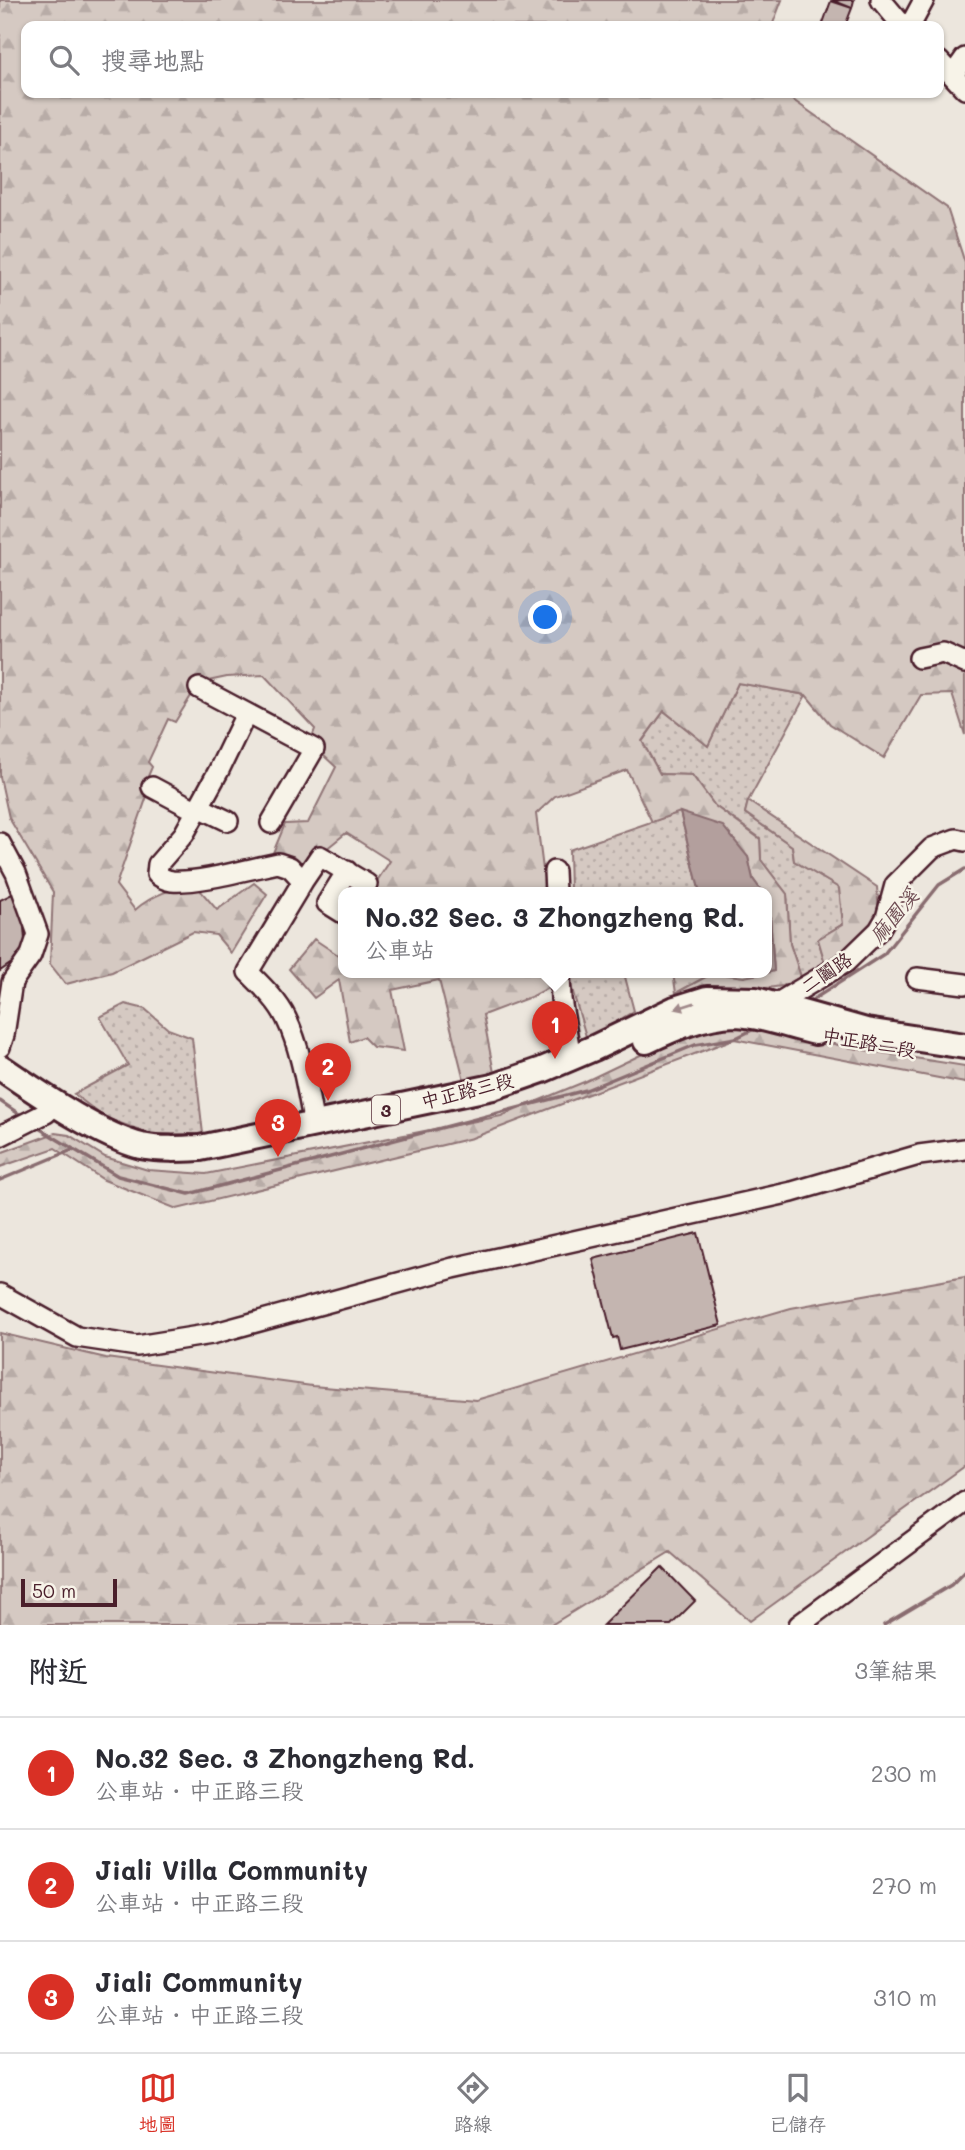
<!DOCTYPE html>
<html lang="zh-TW">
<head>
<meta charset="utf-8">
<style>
	:root { --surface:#fff; --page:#f7f7f7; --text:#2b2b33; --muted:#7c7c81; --line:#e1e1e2; --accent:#d93025 }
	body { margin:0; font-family:Mali,"LXGW WenKai TC",sans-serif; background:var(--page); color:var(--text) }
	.scale { position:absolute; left:21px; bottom:18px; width:96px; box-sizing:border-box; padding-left:7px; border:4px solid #4a1f2b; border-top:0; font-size:19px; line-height:24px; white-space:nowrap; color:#4a1f2b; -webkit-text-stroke:5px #f7f3e8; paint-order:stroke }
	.you { position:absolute; left:546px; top:618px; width:24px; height:24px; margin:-18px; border:5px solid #fff; border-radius:50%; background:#1a73e8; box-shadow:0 0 0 10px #1a73e833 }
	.badge { display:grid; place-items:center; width:46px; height:46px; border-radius:50%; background:var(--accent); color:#fff; font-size:23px; font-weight:700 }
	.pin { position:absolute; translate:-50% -58px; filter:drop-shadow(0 2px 4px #0008) }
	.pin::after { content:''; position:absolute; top:37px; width:24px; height:21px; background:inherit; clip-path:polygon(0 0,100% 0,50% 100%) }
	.popup { position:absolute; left:338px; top:887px; width:434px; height:91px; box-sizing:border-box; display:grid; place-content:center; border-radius:14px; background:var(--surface); filter:drop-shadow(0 2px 5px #0005); font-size:23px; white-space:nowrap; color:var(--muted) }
	.popup b { font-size:26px; color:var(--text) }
	.popup::after { content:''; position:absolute; left:50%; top:100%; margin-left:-14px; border:14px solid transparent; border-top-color:var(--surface) }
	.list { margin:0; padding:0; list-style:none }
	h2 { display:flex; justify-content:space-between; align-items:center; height:91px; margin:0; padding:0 28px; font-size:30px }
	h2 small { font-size:23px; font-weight:400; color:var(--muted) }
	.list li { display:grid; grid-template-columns:46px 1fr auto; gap:21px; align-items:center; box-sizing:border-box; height:112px; padding:0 28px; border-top:2px solid var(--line) }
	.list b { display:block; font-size:26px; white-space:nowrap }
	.list p { margin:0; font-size:23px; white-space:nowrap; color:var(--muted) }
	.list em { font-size:23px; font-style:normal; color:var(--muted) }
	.icon { flex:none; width:38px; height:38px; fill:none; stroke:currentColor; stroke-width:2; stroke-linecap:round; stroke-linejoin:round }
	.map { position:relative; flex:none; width:965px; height:1625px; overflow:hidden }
	.search { position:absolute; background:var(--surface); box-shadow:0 2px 5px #0004; left:21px; right:21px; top:21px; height:77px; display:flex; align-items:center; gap:18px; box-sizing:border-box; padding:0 24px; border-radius:14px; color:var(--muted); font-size:26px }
	.sheet { height:427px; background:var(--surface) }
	nav { display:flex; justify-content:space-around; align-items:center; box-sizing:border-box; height:98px; border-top:2px solid var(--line); background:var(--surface); font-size:19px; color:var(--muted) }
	nav a { display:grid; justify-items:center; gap:4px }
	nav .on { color:var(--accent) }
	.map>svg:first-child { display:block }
	.grass { fill:url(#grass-dots); stroke:#907476; stroke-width:2 }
	.forest { fill:url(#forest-firs); stroke:#907476; stroke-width:2 }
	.water { fill:#b39f9d; stroke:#896c6f; stroke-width:2 }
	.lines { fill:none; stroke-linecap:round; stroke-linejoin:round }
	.stream { stroke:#896c6f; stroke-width:3.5 }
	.building { fill:#c4b5b0; stroke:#4a1f2b; stroke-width:2 }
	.minor-casing { stroke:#4a1f2b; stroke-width:24 }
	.major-casing { stroke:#4a1f2b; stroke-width:30 }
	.minor { stroke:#f7f3e8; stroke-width:19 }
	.major { stroke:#f7f3e8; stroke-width:24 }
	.oneway { fill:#a0898a }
	.labels { text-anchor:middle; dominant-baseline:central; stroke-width:5; stroke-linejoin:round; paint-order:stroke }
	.shield { fill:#f7f3e8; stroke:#7e5f64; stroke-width:2 }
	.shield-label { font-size:18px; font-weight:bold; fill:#4a1f2b }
	.street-label { font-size:19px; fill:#4a1f2b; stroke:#f7f3e8 }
	.water-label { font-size:21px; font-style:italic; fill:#6f4c53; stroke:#f7f3e8 }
</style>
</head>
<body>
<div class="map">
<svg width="965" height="1625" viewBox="0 0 965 1625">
	<defs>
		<pattern id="grass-dots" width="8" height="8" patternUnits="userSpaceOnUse" patternTransform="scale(1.75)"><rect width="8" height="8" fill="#d5c9c2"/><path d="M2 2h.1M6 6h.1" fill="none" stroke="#b8aca7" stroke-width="1.8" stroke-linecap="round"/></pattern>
		<pattern id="forest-firs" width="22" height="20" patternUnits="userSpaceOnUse" patternTransform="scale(1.75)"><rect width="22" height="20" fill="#d5c9c2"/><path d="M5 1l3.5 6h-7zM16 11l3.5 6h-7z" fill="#b8aca7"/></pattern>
	</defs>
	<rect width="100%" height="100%" fill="#ece6dd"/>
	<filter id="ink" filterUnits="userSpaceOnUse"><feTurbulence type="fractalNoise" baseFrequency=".0143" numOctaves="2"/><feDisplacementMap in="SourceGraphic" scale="14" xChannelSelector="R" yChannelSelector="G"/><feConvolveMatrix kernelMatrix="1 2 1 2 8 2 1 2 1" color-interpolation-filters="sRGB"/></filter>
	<g filter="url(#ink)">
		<path class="grass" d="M738,683L806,695L748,801L745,813L792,846L794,861L839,888L843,924L818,939L825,963L801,977L790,944L787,894L761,860L760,838L715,806L692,775L660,774L642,742L664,711L708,746Z
			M680,812L700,893H570L569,850Z
			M570,973H624L634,1011L587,1040L570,982Z
			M673,973H713L676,993Z
			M125,1004L145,1009L168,1029L192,1038L203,1134H152L105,1118L74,1094L128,1065L100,1017Z"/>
		<path class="forest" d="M0,0H782L772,26H26V93H783L947,208L965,263V735L952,694L921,695L884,758L830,724L806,695L738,683L708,746L664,711L642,741L660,774L692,775L715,806L760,839L761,860L787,894L790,944L801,977L783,986L707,995L677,1003L676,993L713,973L744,977L774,971L769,902L767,893H763L753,879L748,857L680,812L652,822L627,770L555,796L536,814L546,893H376L373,887L390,861L346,833L325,850L297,866L272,855L285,824L308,823L336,767L310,743L315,729L264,675L227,677L199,683L175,722L168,719L148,762L152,767L143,788L147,796L116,885L135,910C153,894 172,889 195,884L217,910L254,883L267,894L231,953L216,935L193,932L112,972L66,984L50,964L53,892L9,818L0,777Z
			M748,801L877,887L879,914L841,955L825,963L818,939L843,924L839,888L794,861L792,846L745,813Z
			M314,939L338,955L343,948V973H553L554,985L533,996L483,1015L495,1078L465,1084L439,980L392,990L404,1051L373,1047L363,1037L350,1042L339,980L314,998L289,969Z
			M740,1023L852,1048L965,1066V1083L734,1039L472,1138L177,1209L104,1180L55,1148L0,1167V1153L55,1133L69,1135L105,1157L148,1170L206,1174L501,1116L584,1082L676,1038Z
			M965,1277V1466L750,1621L670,1552L551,1625H0V1333L106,1358L312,1386L476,1400L791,1308Z"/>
		<path class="water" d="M680,812L723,826L748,857L753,879L763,893H700Z
			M767,898L769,902L774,971L767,973Z"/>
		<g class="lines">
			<path class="stream" d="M806,1004L884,954L939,885L965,869
				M0,1101L22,1116
				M37,1127L118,1176L189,1194L586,1090L695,1045L736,1038L758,1027
				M0,1180L72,1150
				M884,1625L951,1585L965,1571"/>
		</g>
		<path class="building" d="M832,0H854L852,8Z
			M831,1L852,8L845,26H822Z
			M16,892L29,923L24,927L26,953L0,971V900Z
			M698,1233L721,1325L620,1350L617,1337L613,1338L593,1259Z
			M662,1567L695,1601L671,1625H603Z"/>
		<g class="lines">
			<defs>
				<path id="minor" d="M881,0L903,26
					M910,26L924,0
					M939,61L965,89
					M953,75L965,58
					M919,658L943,653L965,663
					M199,688L314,749L271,823
					M246,714L218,772L184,834L158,864L157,874C161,878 165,880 172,881C200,883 248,869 278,863L290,867L303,881L248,972C262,986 278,1001 286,1018C302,1051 307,1090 314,1125
					M152,787L197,811
					M199,807L228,821
					M0,843L16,873L38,934L31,955L12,982L4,1035L0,1047
					M554,871L555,893
					M303,881L320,856L367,884
					M343,913L327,903L347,871
					M560,973L561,999L571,1058
					M917,978L965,984
					M775,1013L776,1004L846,962L879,930L886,918L895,885L932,848L956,839L965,841
					M0,1136L46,1113L57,1103
					M0,1294L77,1337L137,1346L212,1334L453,1268L792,1192L919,1155L965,1149
					M799,1625L965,1502"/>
				<path id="major" d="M646,1041C674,1028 703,1015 735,1014C758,1014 793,1027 816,1032
					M0,1067C37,1092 98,1135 141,1146C161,1150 180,1149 200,1148L493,1087L542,1070L594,1048L675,1009L707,999L756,1000L866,1031L965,1046"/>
			</defs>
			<use href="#minor" class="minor-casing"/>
			<use href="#major" class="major-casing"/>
			<use href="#minor" class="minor"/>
			<use href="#major" class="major"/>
		</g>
		<defs><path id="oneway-solid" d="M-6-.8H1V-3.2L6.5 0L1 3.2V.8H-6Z" transform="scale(1.75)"/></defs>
		<use class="oneway" href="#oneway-solid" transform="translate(685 1006) rotate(162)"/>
	</g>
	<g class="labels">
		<rect class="shield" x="372" y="1095.5" width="28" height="29" rx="5"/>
		<g class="shield-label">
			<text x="386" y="1110">3</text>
		</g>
		<g class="street-label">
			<text transform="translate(826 972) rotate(-34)">二鬮路</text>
			<text transform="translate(869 1042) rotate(10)">中正路二段</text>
			<text transform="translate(467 1090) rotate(-14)">中正路三段</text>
		</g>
		<g class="water-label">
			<text transform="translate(893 915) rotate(-50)">麻園溪</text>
		</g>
	</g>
</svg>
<div class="scale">50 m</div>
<div class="you"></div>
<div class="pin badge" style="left:555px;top:1059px">1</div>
<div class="popup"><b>No.32 Sec. 3 Zhongzheng Rd.</b>公車站</div>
<div class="pin badge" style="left:328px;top:1101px">2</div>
<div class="pin badge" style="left:278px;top:1157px">3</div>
<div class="search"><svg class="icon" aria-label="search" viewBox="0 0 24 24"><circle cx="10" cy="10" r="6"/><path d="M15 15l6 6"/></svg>搜尋地點</div>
</div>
<section class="sheet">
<h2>附近<small>3筆結果</small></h2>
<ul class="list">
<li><span class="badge">1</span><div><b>No.32 Sec. 3 Zhongzheng Rd.</b><p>公車站 · 中正路三段</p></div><em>230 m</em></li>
<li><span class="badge">2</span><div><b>Jiali Villa Community</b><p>公車站 · 中正路三段</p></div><em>270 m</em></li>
<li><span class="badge">3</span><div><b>Jiali Community</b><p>公車站 · 中正路三段</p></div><em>310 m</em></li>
</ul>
</section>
<nav>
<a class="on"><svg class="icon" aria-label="map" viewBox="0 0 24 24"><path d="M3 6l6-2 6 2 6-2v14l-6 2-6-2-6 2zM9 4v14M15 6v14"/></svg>地圖</a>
<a><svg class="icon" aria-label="directions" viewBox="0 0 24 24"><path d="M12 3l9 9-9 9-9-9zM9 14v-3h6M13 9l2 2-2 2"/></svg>路線</a>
<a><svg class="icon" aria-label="saved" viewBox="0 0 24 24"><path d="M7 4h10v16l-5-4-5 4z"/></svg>已儲存</a>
</nav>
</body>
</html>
